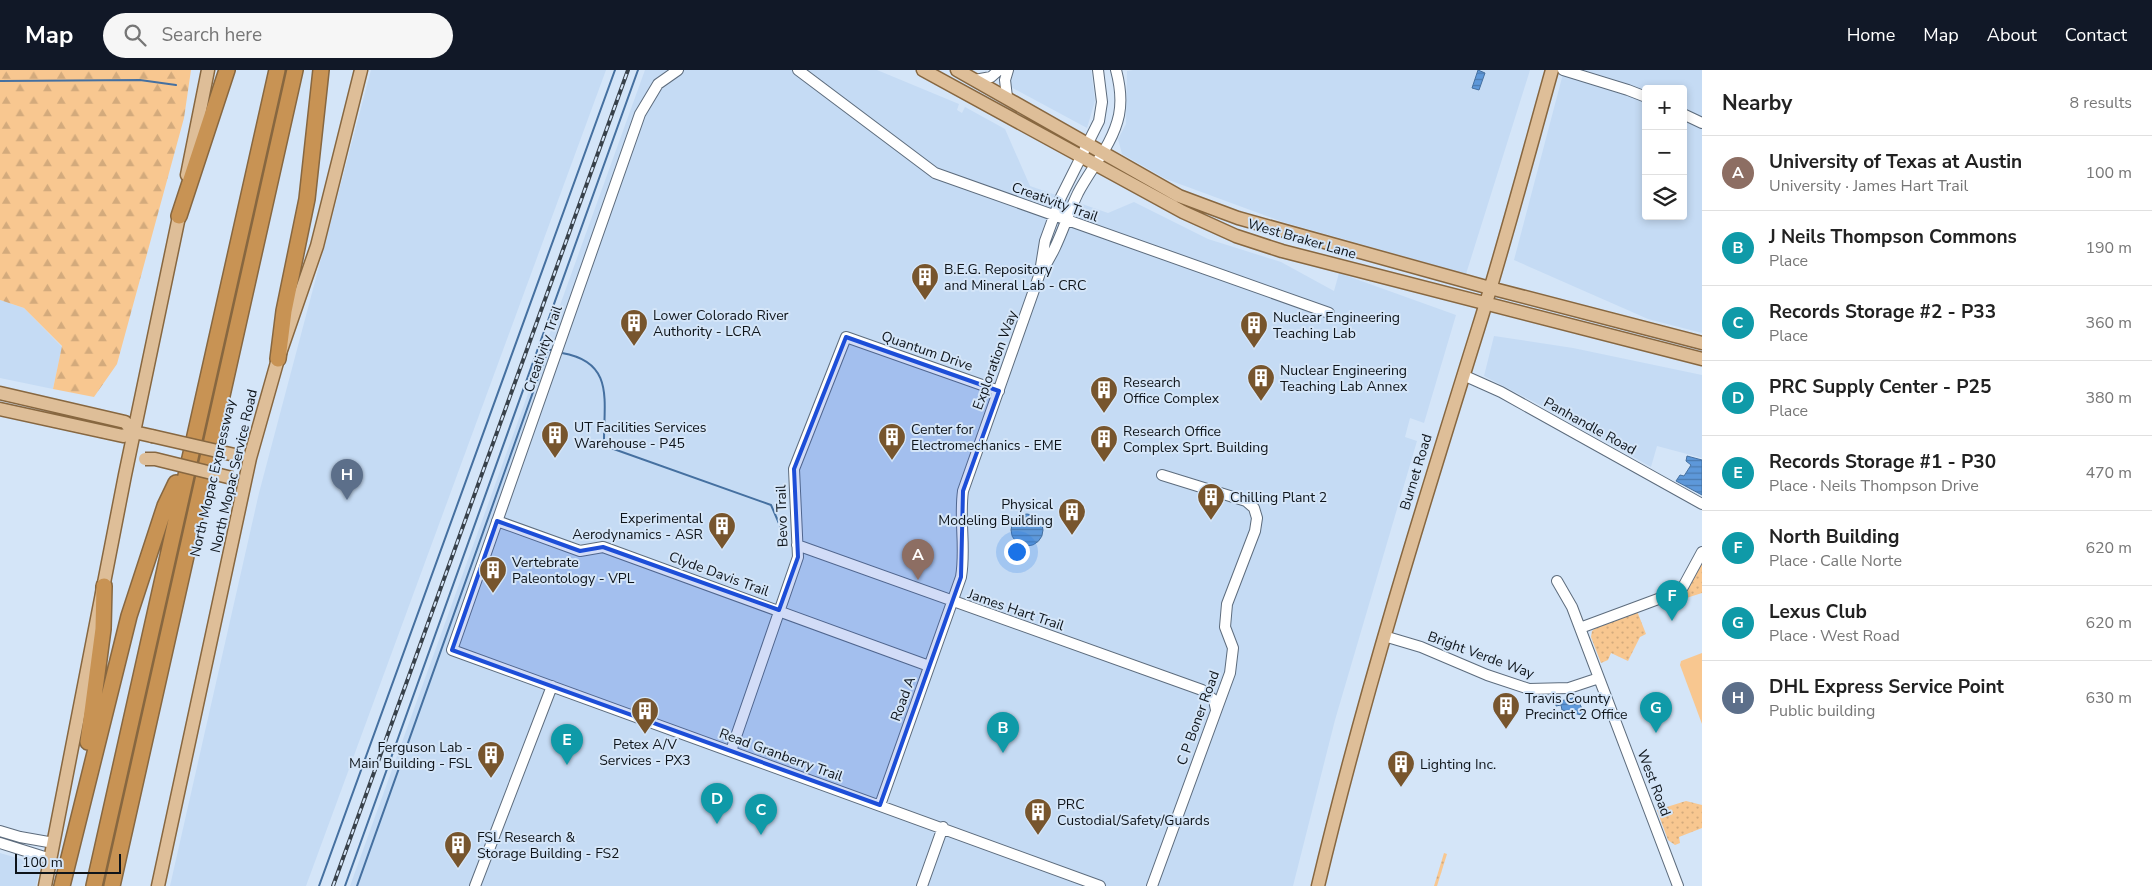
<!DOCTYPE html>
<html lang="en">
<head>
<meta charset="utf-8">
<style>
	:root { --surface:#fff; --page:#f6f6f6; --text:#222; --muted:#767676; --line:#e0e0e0; --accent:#111827 }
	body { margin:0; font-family:"Nunito Sans",sans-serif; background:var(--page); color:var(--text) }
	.controls { position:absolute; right:15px; top:15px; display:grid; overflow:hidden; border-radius:5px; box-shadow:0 2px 8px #0003 }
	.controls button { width:45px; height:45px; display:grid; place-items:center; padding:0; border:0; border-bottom:1px solid var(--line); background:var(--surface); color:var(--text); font:25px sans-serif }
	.scale { position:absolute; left:15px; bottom:12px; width:106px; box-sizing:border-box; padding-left:5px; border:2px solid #0e141a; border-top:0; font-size:14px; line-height:18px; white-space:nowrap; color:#0e141a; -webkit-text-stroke:4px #d4e5f8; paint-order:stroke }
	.you { position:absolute; left:1016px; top:481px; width:18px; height:18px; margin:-12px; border:4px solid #fff; border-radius:50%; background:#1a73e8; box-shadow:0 0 0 8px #1a73e833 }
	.badge { display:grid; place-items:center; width:32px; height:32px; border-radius:50%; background:var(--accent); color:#fff; font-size:16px; font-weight:700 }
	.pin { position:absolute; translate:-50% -41px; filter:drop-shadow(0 1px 2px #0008) }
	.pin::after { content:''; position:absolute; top:26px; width:18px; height:15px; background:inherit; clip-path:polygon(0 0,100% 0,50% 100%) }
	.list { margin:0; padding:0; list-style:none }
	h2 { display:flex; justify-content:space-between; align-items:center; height:65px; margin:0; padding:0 20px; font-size:21px }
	h2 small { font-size:16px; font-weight:400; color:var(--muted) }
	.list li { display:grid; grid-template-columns:32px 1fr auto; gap:15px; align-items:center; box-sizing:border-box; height:75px; padding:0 20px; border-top:1px solid var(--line) }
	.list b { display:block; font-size:19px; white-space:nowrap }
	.list p { margin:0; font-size:16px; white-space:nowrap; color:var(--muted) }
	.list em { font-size:16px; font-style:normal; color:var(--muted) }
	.icon { flex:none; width:28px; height:28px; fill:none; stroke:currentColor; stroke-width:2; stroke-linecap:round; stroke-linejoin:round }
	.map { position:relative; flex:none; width:1702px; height:816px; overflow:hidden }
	header { display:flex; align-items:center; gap:30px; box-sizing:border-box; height:70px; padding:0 25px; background:var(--accent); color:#fff }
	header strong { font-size:24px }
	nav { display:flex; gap:28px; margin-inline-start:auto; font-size:18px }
	.search { width:350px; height:45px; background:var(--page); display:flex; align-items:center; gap:12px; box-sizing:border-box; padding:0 18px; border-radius:28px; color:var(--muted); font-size:19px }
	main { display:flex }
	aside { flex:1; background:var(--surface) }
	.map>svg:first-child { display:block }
	.built { fill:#c5dbf4; fill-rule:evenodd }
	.grass { fill:#f8c790 }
	.forest { fill:url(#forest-firs) }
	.park { fill:url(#park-dots) }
	.water { fill:url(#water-rules); stroke:#4570a0 }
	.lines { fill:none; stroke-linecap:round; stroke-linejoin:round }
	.stream { stroke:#4570a0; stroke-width:2 }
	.minor-casing { stroke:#5d6c7d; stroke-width:12 }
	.major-casing { stroke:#876740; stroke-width:15 }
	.highway-casing { stroke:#876740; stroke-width:18 }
	.minor { stroke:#fff; stroke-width:10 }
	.major { stroke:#debe98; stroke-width:12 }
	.highway { stroke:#c89354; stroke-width:15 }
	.rail-casing { stroke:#38414a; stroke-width:4 }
	.rail { stroke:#d4e5f8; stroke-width:2; stroke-dasharray:5.5; stroke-linecap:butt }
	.major-bridge-casing { stroke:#876740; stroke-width:15; stroke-linecap:butt }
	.major-bridge { stroke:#debe98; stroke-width:12 }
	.marked { fill:#1d4ed8; fill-opacity:0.2; stroke:#1d4ed8; stroke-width:4; stroke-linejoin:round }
	.labels { text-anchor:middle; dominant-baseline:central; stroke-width:4; stroke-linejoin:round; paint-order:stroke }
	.street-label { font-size:14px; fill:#0e141a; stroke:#d4e5f8 }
	.poi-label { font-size:14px; fill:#0e141a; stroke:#d4e5f8; text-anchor:start }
</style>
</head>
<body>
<header>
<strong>Map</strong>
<div class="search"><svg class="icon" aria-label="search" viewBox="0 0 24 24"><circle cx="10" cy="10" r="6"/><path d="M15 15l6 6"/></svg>Search here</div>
<nav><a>Home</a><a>Map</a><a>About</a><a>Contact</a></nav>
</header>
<main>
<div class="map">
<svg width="1702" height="816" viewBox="0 0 1702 816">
	<defs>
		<pattern id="forest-firs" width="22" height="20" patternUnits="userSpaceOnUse" patternTransform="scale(1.25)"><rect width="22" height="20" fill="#f8c790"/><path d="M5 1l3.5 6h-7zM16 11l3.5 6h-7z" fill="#d3aa7c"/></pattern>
		<pattern id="park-dots" width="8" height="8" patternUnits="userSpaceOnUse" patternTransform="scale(1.25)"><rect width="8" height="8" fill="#f8c790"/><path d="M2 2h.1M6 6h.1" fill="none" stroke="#d3aa7c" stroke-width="1.8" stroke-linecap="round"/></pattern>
		<pattern id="water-rules" width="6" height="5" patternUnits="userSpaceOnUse" patternTransform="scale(1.25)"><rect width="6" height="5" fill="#5d98da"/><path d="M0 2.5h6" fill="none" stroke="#4b7bb0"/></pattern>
	</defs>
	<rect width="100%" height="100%" fill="#d4e5f8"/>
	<path class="built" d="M371,0H606L306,816H170L259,423Z
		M645,0H877L959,34L957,40L962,43L965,37L1005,59L1030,116L1108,143L1134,132L1208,169L1281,192L1334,221L1339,203L1456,245L1424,353L1410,348L1405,367L1417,371L1335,650L1293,816H350Z
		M1013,0H1091L1095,31L1087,58L1007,15Z
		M1133,0H1530L1466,204L1283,152L1166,109L1122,84L1118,69L1126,54L1127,1Z
		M1564,0H1702V263L1648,249L1514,190ZM1646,19H1683V146H1646Z
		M0,230L24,238L62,277L53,319L0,308Z
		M1494,266L1573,278L1702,305V388L1657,376L1651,397L1565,348L1484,306Z
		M0,783L41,795L36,816H0Z"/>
	<path class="grass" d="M1702,583V654L1680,595L1681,591Z"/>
	<path class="forest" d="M0,0H191L184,48L117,294L94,327L53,319L62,276L24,238L0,230Z"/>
	<path class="park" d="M1702,490V523L1680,530Z
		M1637,541L1646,564L1640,567L1628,591L1611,583L1608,590L1601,593L1591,567L1592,561L1598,556Z
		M1686,731L1702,735V758L1679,767L1680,773L1675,775L1668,770L1657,740Z
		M1444,783L1447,784L1437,816H1434Z"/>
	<path class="water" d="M1478,0L1485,3L1479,20L1472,18Z
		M1687,386L1702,390V425L1676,411L1680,405L1684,406L1691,395L1686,391Z
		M1011 460a16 16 0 1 1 32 0a16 16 0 1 1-32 0Z
		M1577,627L1585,646L1562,640L1561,635L1556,636V632Z"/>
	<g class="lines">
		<path class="stream" d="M0,11L140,10L176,15
			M562,283C614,292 604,329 604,371L608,377L771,435L781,458
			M319,816L615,0
			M345,816L638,0
			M357,816L548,280H551"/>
		<defs>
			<path id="minor" d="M678,0L658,14L640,44L452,580L1100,816
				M798,0L935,103L1329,243
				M1563,0L1628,20L1646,27
				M975,10L991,7L999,0
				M1007,27L1005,10L1008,0
				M1683,44L1702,53
				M1040,202L1045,171L1061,127L1099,51L1102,32L1098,0
				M1463,305L1501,322L1702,434
				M497,451L580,481L603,477L929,596
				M797,475L1202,620L1214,630L1216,640
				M1557,511L1572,537L1678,816
				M1580,558L1677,522L1683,517L1702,482
				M1384,566L1421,577L1487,605L1529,619L1569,618L1599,608
				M731,681L798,487L794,399L846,267L999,321
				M880,735L961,507C966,478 959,450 963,421L1040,203C1058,179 1065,150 1078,123C1091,98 1113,74 1119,45C1122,30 1120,15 1116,0
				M0,761L20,767L54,773
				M0,773L51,789
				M475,816L552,616
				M922,816L943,757
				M1152,816L1230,603L1233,578L1225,557L1227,534L1255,461L1257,448L1254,438L1246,431L1162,405"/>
			<path id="major" d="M923,0L1183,142L1236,166L1282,181L1702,289
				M957,0L1179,126L1238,148L1490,218L1702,273
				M187,105L208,0
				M0,323L125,352L134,362
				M0,339L123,366L134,362L152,366
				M45,816L125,405L181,137
				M158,816L250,388L278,289L317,176L361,0
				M1318,816C1364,623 1423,435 1482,246C1507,165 1529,82 1552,0"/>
			<path id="highway" d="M179,146L227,0
				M278,289L284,241L307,129L321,0
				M88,672L103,559L104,516
				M62,816L129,546L165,436L176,413
				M94,816L277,0
				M112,816L295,0"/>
		</defs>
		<use href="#minor" class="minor-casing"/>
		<use href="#major" class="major-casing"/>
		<use href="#highway" class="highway-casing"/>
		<use href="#minor" class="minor"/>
		<use href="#major" class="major"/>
		<use href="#highway" class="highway"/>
		<defs>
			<path id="rail" d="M333,816L628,0"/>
		</defs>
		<use href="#rail" class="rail-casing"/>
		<use href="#rail" class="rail"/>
		<defs>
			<path id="major-bridge" d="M152,366L239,386
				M145,389H155L232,408"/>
		</defs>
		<use href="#major-bridge" class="major-bridge-casing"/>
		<use href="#major-bridge" class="major-bridge"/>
	</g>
	<path class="marked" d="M846,267L999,321L963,421L961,507L880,735L452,580L497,451L580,481L603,477L779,540L798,487L794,399Z"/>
	<defs>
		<symbol id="building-pin" viewBox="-11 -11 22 30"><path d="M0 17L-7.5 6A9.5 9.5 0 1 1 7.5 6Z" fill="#77552d" stroke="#d4e5f8"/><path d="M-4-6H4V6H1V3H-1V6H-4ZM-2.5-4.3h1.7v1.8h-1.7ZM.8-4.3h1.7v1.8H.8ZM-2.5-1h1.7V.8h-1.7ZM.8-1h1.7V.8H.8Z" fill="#fff"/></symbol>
	</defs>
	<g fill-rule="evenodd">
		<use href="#building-pin" x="909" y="191" width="32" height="43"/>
		<use href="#building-pin" x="618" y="237" width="32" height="43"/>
		<use href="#building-pin" x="1238" y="239" width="32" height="43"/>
		<use href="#building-pin" x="1245" y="292" width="32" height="43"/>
		<use href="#building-pin" x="1088" y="304" width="32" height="43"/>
		<use href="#building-pin" x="539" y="349" width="32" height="43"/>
		<use href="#building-pin" x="876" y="351" width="32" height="43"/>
		<use href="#building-pin" x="1088" y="353" width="32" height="43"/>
		<use href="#building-pin" x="1195" y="411" width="32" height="43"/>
		<use href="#building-pin" x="1056" y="426" width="32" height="43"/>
		<use href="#building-pin" x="706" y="440" width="32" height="43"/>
		<use href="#building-pin" x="477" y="484" width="32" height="43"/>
		<use href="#building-pin" x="1490" y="620" width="32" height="43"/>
		<use href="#building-pin" x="629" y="625" width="32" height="43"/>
		<use href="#building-pin" x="475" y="669" width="32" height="43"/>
		<use href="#building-pin" x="1385" y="678" width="32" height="43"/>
		<use href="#building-pin" x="1022" y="726" width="32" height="43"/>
		<use href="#building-pin" x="442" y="759" width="32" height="43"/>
	</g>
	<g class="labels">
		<g class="street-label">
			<text transform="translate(1055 132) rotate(20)">Creativity Trail</text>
			<text transform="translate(1302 169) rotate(16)">West Braker Lane</text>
			<text transform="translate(543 279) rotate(-71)">Creativity Trail</text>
			<text transform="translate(927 281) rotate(19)">Quantum Drive</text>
			<text transform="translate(995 290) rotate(-70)">Exploration Way</text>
			<text transform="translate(1590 356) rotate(29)">Panhandle Road</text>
			<text transform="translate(234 401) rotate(-77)">North Mopac Service Road</text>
			<text transform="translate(1416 402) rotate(-73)">Burnet Road</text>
			<text transform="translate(213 408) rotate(-77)">North Mopac Expressway</text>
			<text transform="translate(782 446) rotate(-92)">Bevo Trail</text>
			<text transform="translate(719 504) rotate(20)">Clyde Davis Trail</text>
			<text transform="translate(1016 540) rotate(19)">James Hart Trail</text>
			<text transform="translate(1481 585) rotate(20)">Bright Verde Way</text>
			<text transform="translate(903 629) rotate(-70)">Road A</text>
			<text transform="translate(1198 648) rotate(-70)">C P Boner Road</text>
			<text transform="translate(781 685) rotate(20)">Read Granberry Trail</text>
			<text transform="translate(1654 713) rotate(69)">West Road</text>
		</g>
		<g class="poi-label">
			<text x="944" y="199">B.E.G. Repository<tspan x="944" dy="16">and Mineral Lab - CRC</tspan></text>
			<text x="653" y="245">Lower Colorado River<tspan x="653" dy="16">Authority - LCRA</tspan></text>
			<text x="1273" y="247">Nuclear Engineering<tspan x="1273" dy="16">Teaching Lab</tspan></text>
			<text x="1280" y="300">Nuclear Engineering<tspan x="1280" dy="16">Teaching Lab Annex</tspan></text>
			<text x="1123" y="312">Research<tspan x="1123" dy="16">Office Complex</tspan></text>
			<text x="574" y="357">UT Facilities Services<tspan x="574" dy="16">Warehouse - P45</tspan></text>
			<text x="911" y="359">Center for<tspan x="911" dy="16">Electromechanics - EME</tspan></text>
			<text x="1123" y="361">Research Office<tspan x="1123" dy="16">Complex Sprt. Building</tspan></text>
			<text x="1230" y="427">Chilling Plant 2</text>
			<text x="1053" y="434" text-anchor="end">Physical<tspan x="1053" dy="16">Modeling Building</tspan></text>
			<text x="703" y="448" text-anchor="end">Experimental<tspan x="703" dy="16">Aerodynamics - ASR</tspan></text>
			<text x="512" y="492">Vertebrate<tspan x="512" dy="16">Paleontology - VPL</tspan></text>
			<text x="1525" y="628">Travis County<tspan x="1525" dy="16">Precinct 2 Office</tspan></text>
			<text x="645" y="674" text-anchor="middle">Petex A/V<tspan x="645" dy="16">Services - PX3</tspan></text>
			<text x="472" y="677" text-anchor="end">Ferguson Lab -<tspan x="472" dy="16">Main Building - FSL</tspan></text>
			<text x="1420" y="694">Lighting Inc.</text>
			<text x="1057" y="734">PRC<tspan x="1057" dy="16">Custodial/Safety/Guards</tspan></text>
			<text x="477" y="767">FSL Research &amp;<tspan x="477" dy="16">Storage Building - FS2</tspan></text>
		</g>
	</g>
</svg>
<div class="controls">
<button>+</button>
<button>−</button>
<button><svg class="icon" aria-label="layers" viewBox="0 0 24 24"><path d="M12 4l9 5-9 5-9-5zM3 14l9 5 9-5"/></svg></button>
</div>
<div class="scale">100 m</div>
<div class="you"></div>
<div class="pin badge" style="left:918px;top:510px;background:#8d6e63">A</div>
<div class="pin badge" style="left:1003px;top:683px;background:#0f9aa8">B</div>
<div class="pin badge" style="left:761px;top:765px;background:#0f9aa8">C</div>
<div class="pin badge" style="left:717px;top:754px;background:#0f9aa8">D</div>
<div class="pin badge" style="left:567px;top:695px;background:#0f9aa8">E</div>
<div class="pin badge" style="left:1672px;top:551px;background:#0f9aa8">F</div>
<div class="pin badge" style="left:1656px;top:663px;background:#0f9aa8">G</div>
<div class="pin badge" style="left:347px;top:430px;background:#5c6f8a">H</div>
</div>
<aside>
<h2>Nearby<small>8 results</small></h2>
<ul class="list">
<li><span class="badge" style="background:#8d6e63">A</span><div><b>University of Texas at Austin</b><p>University · James Hart Trail</p></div><em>100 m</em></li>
<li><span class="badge" style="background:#0f9aa8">B</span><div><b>J Neils Thompson Commons</b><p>Place</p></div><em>190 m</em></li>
<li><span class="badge" style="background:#0f9aa8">C</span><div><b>Records Storage #2 - P33</b><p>Place</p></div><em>360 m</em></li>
<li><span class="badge" style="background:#0f9aa8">D</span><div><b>PRC Supply Center - P25</b><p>Place</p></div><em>380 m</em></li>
<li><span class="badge" style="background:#0f9aa8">E</span><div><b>Records Storage #1 - P30</b><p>Place · Neils Thompson Drive</p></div><em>470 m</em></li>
<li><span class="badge" style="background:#0f9aa8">F</span><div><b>North Building</b><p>Place · Calle Norte</p></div><em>620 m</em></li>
<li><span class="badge" style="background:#0f9aa8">G</span><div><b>Lexus Club</b><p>Place · West Road</p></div><em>620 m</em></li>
<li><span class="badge" style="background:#5c6f8a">H</span><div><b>DHL Express Service Point</b><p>Public building</p></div><em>630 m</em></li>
</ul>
</aside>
</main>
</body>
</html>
